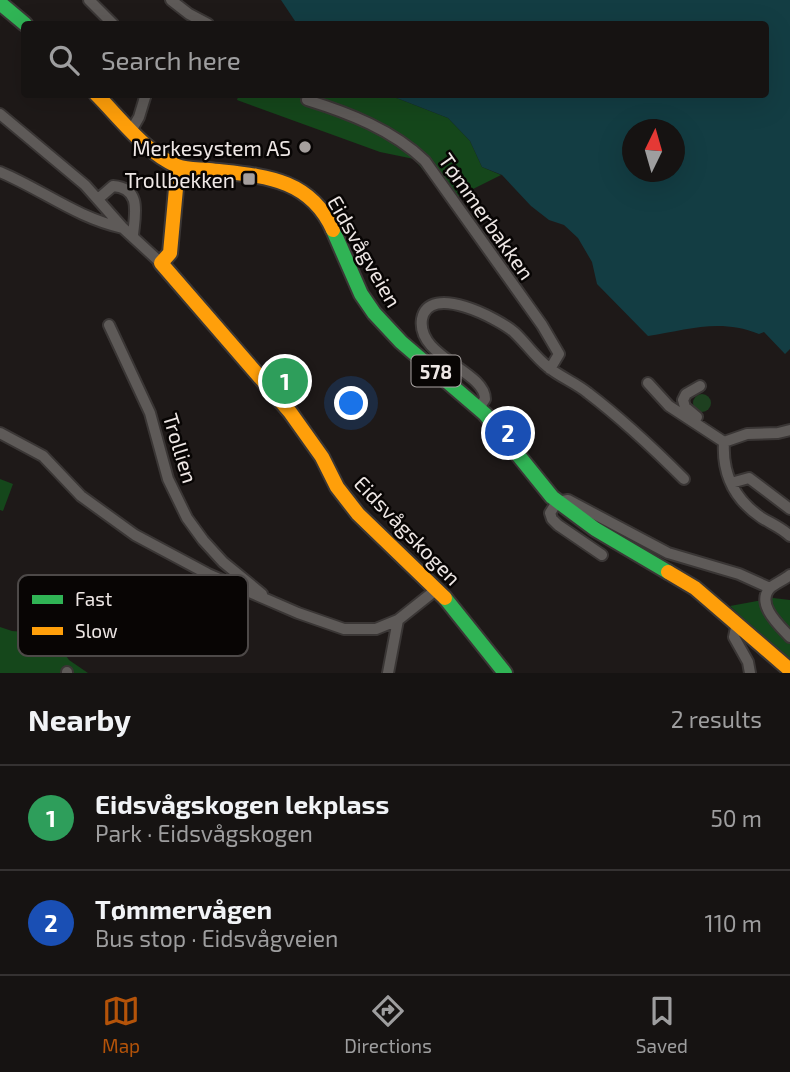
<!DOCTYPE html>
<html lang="en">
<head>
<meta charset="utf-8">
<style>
	:root { --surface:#161312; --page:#1f1c1b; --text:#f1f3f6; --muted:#9e9e9f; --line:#353232; --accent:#b45309 }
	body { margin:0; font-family:"Exo 2",sans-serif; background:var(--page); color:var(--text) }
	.compass { position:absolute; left:622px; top:119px; width:63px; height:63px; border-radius:50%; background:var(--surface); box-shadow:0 7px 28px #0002; rotate:5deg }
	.you { position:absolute; left:352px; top:404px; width:24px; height:24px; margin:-18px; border:5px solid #fff; border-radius:50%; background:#1a73e8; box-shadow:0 0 0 10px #1a73e833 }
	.badge { display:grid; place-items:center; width:46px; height:46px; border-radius:50%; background:var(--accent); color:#fff; font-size:23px; font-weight:700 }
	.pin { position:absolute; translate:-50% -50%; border:4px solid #fff; box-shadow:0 2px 7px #0006 }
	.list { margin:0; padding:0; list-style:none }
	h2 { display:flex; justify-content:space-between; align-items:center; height:91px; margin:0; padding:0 28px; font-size:30px }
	h2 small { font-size:23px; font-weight:400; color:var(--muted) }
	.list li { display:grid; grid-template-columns:46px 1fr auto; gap:21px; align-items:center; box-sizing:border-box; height:105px; padding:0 28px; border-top:2px solid var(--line) }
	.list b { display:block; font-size:26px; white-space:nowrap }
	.list p { margin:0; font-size:23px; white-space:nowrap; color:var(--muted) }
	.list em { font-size:23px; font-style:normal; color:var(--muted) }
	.icon { flex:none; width:38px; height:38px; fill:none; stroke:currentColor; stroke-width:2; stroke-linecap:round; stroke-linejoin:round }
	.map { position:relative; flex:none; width:790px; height:673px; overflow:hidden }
	.search { position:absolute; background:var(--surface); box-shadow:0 7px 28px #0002; left:21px; right:21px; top:21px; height:77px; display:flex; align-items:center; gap:18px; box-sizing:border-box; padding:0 24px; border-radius:7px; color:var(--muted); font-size:26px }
	.sheet { height:301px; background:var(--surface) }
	nav { display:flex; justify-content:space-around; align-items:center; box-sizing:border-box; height:98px; border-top:2px solid var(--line); background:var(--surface); font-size:19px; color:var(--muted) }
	nav a { display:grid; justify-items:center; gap:4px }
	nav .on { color:var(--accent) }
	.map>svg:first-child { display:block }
	.green { fill:#1e4020 }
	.forest { fill:#15471b }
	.water { fill:#133d43; fill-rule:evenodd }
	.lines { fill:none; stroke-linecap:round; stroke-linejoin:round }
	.street-casing { stroke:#3a3635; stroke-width:14 }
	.fast-casing { stroke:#3a3635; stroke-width:18 }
	.slow-casing { stroke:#3a3635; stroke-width:18 }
	.street { stroke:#5e5a58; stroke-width:10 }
	.fast { stroke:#30b455; stroke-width:14 }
	.slow { stroke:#ff9f0a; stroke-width:14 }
	.poi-dot { fill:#a59f9d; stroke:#080504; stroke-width:2.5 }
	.labels { text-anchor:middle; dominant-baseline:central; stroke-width:5; stroke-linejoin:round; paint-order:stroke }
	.shield { fill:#080504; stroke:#a9a3a2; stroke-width:2 }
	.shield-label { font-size:19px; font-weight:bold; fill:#eee7e5 }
	.poi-label { font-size:21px; fill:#eee7e5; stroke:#080504; text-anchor:end }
	.street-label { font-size:21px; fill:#eee7e5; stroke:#080504 }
	.key { fill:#080504; stroke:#4d4948; stroke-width:2 }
	.key-label { font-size:19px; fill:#eee7e5 }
</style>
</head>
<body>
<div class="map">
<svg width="790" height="673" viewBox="0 0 790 673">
	<rect width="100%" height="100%" fill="#1e1918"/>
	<path class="green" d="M693 403a9 9 0 1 1 18 0a9 9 0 1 1-18 0Z"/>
	<path class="forest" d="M239,94L389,95L448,118L470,141L482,167L501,175L449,201L414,159L380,152L237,100Z
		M0,479L13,484L3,511L0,510Z
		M773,598L790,600V664L730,606Z
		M0,627L12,631L50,634L69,660L88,673H0Z"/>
	<path class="water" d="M281,0H790V349L785,354L764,332L759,334C719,318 688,330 648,336L597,284L592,262L578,238L564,225L549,220L531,206L502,175L482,167L470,141L448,118L389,95L766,94V24H297ZM632,130H674V172H632Z"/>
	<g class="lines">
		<defs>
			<path id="street" d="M89,0L113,24
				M171,0L189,14L208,24
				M307,100C349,113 393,130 425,161L542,325L559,354L550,369
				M0,114L85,185L123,228L161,263
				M131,131L139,117L146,94
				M0,172C43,190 77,218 123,228
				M98,199L113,186C142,188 135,214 133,235
				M109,325L150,413L168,479L187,518L203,540L223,562L262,594
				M648,383L669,406L724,442
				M479,408L485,399C485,371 416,357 422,319C429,282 499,319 514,332C526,343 535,357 548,367C560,377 576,383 588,393C622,419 654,449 684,479
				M697,417L685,407L683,400L686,394L700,386
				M790,430L778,433L747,434L724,442C722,474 735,500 762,518C772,524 782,528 790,536
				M0,433L43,456L81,496L135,535L208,574L298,613L344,629H376L398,620L437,589
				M731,483L749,478L790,509
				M602,555L558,525L552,519L550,513L557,502L568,500L668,553L739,574L770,588
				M790,575C784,580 776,583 770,588C755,604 780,626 790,637
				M737,623L734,637L748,662L750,673
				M67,672V673
				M388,673L398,620"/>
			<path id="fast" d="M0,3L25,24
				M333,230L361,294L374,313L401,342L485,414L552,497L595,529L668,572
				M445,598L505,673"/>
			<path id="slow" d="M96,94C120,118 145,152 177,166C186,170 199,169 209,170C260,176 309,176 333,230
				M178,167L170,253L161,263L290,412L322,457L337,487L358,514L445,598
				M668,572L695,588L790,670"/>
		</defs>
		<use href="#street" class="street-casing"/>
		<use href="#fast" class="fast-casing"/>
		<use href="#slow" class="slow-casing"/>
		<use href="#street" class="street"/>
		<use href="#fast" class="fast"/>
		<use href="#slow" class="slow"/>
	</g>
	<g class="poi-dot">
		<circle cx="305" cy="147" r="7"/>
		<rect x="242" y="172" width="14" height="14" rx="3.5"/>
	</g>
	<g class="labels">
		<rect class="shield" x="411.5" y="355.5" width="49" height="31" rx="5"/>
		<g class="shield-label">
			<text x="436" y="371">578</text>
		</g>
		<g class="poi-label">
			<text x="291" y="147">Merkesystem AS</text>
			<text x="235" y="179">Trollbekken</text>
		</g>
		<g class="street-label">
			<text transform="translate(487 216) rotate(55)">Tømmerbakken</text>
			<text transform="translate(365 251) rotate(60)">Eidsvågveien</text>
			<text transform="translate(181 448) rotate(73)">Trollien</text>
			<text transform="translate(408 530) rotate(46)">Eidsvågskogen</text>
		</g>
	</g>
	<rect x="18" y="575" width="230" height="81" rx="10" class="key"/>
	<rect x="32" y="595" width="31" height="9" fill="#30b455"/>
	<rect x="32" y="627" width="31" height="8" fill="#ff9f0a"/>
	<g class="key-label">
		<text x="75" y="606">Fast</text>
		<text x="75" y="638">Slow</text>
	</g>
</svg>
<svg class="compass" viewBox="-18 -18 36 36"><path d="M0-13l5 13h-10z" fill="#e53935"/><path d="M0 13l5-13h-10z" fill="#9e9e9f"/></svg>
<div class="you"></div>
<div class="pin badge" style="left:285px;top:381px;background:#2e9e5b">1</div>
<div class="pin badge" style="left:508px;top:433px;background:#1a4fb4">2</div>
<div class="search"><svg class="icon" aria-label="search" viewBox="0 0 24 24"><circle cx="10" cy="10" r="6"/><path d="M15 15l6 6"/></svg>Search here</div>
</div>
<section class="sheet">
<h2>Nearby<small>2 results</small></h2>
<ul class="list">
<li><span class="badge" style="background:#2e9e5b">1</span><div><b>Eidsvågskogen lekplass</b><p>Park · Eidsvågskogen</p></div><em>50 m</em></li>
<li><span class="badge" style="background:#1a4fb4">2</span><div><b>Tømmervågen</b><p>Bus stop · Eidsvågveien</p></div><em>110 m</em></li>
</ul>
</section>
<nav>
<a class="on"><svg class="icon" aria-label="map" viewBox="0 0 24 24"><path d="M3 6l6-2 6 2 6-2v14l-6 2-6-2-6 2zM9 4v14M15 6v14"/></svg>Map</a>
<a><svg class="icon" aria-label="directions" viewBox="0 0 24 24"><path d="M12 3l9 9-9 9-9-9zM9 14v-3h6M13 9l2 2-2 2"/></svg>Directions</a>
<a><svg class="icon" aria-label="saved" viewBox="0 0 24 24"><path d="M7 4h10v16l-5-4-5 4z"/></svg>Saved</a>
</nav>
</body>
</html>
